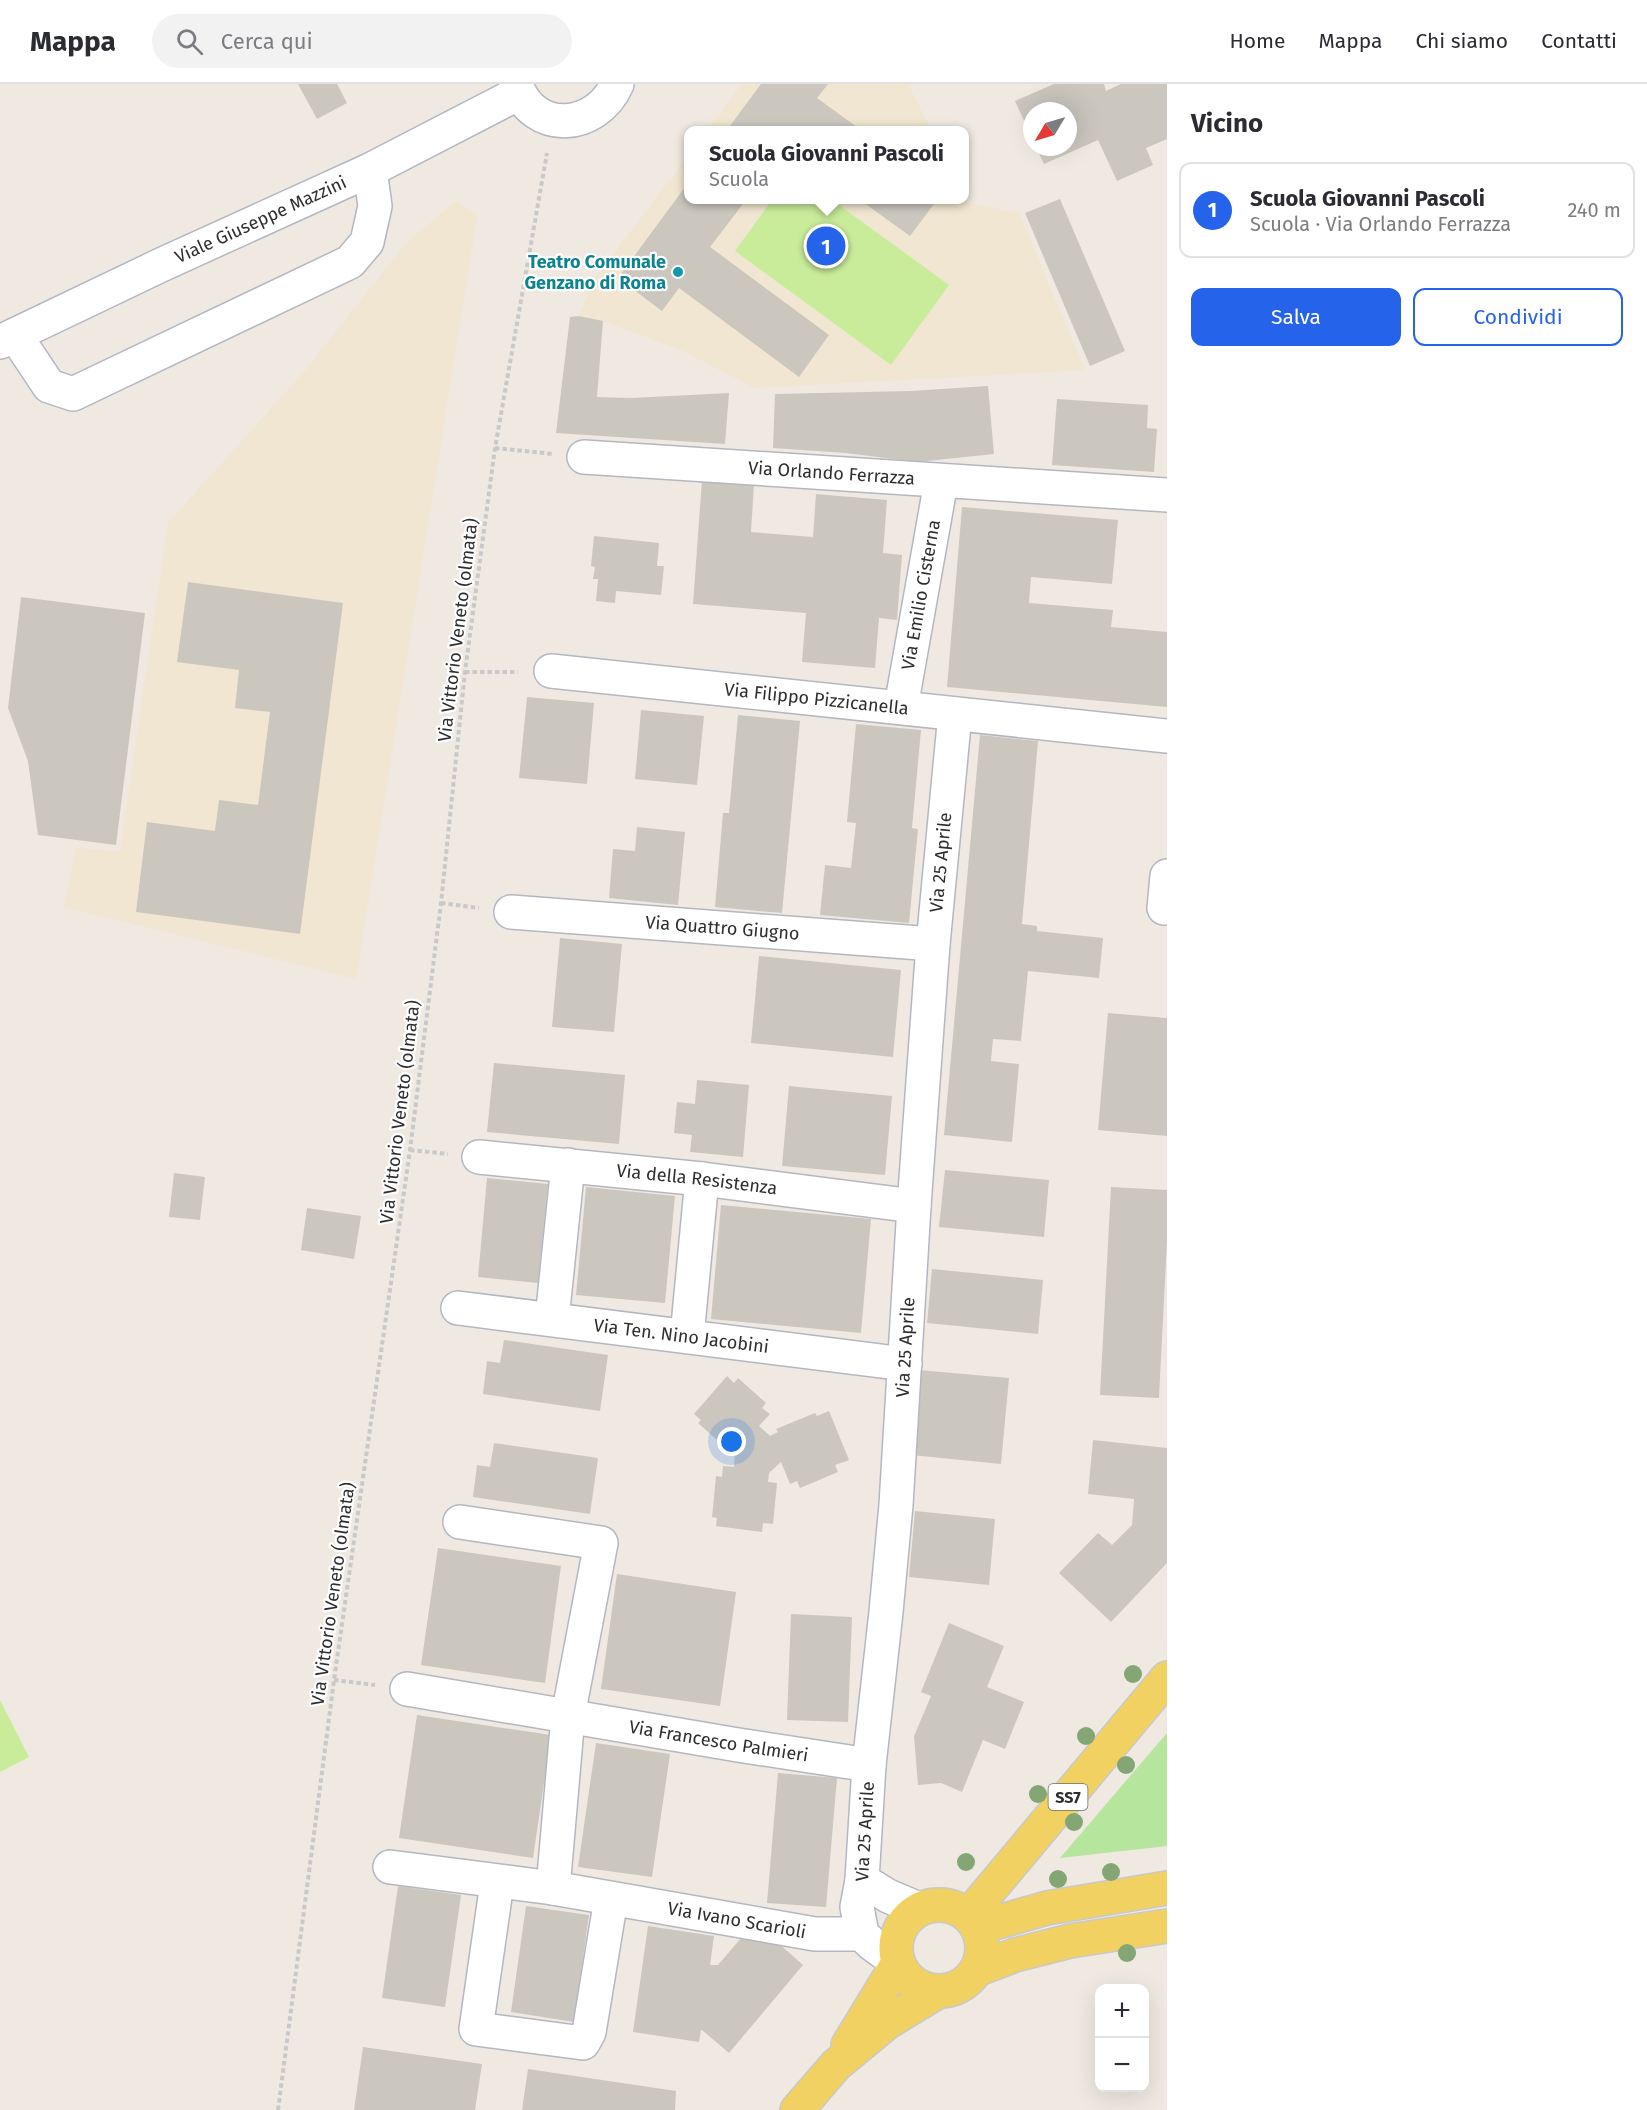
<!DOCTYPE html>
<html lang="it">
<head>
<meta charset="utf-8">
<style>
	:root { --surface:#fff; --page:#f2f2f3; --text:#2b2b33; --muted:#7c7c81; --line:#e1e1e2; --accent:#2563eb }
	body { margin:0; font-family:"Fira Sans",sans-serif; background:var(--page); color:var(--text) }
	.controls { position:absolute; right:18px; bottom:18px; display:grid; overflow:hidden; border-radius:12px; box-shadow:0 6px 24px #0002 }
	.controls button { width:54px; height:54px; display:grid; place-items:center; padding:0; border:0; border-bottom:2px solid var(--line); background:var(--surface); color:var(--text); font:30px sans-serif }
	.compass { position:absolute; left:1023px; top:18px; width:54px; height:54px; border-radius:50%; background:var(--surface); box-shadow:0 6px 24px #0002; rotate:232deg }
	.you { position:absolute; left:732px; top:1358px; width:21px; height:21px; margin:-15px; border:4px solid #fff; border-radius:50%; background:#1a73e8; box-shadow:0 0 0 9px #1a73e833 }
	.badge { display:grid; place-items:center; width:39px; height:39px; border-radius:50%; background:var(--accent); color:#fff; font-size:20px; font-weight:700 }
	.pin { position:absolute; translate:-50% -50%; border:3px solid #fff; box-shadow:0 2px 6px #0006 }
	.popup { position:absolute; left:684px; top:42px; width:285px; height:78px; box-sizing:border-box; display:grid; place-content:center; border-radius:12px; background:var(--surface); filter:drop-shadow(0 2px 4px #0005); font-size:20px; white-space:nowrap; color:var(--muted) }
	.popup b { font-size:22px; color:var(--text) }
	.popup::after { content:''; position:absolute; left:50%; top:100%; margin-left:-12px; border:12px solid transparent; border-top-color:var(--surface) }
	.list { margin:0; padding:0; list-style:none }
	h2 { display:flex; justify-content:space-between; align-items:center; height:78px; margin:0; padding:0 24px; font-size:26px }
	h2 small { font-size:20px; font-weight:400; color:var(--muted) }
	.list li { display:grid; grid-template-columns:39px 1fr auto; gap:18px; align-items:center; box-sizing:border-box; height:96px; margin:0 12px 12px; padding:0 12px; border:2px solid var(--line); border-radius:12px }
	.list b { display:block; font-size:22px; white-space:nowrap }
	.list p { margin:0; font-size:20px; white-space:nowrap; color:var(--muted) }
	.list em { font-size:20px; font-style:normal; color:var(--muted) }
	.actions { display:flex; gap:12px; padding:18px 24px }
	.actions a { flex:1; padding:14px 0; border:2px solid var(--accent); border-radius:12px; text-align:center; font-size:21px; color:var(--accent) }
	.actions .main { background:var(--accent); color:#fff }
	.icon { flex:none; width:33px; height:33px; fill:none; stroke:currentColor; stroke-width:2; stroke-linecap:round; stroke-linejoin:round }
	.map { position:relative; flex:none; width:1167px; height:2026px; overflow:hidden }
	header { display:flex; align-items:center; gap:36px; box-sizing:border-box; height:84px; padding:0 30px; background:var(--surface); border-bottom:2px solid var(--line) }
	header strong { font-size:28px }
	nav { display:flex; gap:33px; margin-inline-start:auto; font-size:21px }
	.search { width:420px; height:54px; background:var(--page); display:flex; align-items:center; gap:15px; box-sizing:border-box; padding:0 21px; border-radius:33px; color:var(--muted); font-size:22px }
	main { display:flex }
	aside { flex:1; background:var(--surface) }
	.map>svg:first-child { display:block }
	.education { fill:#f0e6d1 }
	.green { fill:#b6e59e }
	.pitch { fill:#c9ec9a }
	.building { fill:#cbc7bf }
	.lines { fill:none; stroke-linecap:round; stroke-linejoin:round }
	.minor-casing { stroke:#b4b7c1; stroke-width:36 }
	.major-casing { stroke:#c9c9c9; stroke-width:36 }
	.path { stroke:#c9c9c9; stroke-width:4; stroke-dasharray:4.5 3; stroke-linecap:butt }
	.minor { stroke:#fff; stroke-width:33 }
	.major { stroke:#f2d163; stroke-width:33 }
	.tree { fill:#84a574 }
	.culture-dot { fill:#0f9aa8; stroke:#fff; stroke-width:2 }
	.labels { text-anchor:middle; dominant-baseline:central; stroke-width:4.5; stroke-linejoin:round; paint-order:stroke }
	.shield { fill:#fff; stroke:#6d6d6d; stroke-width:1.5 }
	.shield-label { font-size:16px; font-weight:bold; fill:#2e2e2e }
	.street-label { font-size:18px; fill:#2e2e2e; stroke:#fff }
	.culture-label { font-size:18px; font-weight:bold; fill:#0d838f; stroke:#fff; text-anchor:end }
</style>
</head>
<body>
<header>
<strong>Mappa</strong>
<div class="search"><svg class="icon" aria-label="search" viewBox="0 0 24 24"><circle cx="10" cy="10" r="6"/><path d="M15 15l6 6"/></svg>Cerca qui</div>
<nav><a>Home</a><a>Mappa</a><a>Chi siamo</a><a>Contatti</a></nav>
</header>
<main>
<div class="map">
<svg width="1167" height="2026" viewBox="0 0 1167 2026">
	<rect width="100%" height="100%" fill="#efe9e1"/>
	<path class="education" d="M742,0H908L931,46H707Z
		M688,72V116H964V111L968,119L1019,129L1085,286L755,304L681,266L603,237L579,232L595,194Z
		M456,117L477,132L356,895L64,823L76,764L120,767L168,439L304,288L406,159Z"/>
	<path class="green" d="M1167,1649V1762L1060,1774Z"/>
	<path class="pitch" d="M772,116H832L949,201L891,281L735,167Z
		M0,1616L29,1673L0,1688Z"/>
	<path class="building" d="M298,0H337L347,19L317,35Z
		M761,0H828L817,14L861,46H727Z
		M1054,0H1104L1106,7L1121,0H1167V55L1146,64L1153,81L1117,97L1098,56L1044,80L1036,63H1068V27H1032V54L1015,17Z
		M688,99V116H746L710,163L829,251L799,293L679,204L662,227L618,194Z
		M1060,115L1125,267L1090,282L1025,129Z
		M860,116H937L910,152Z
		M579,232L603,237L597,313L631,314L729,309L725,360L556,349L570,233Z
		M988,302L994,370L917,378L846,369L773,364L775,310L911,307Z
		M1057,315L1148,321L1147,344L1157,345L1154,388L1052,381Z
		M702,396L754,400L751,448L813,453L816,410L887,416L883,469L902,471L897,536L879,534L875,584L802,578L806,529L693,520Z
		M962,423L1118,436L1112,500L1031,493L1029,519L1113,526L1111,543L1167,548V623L947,603Z
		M594,452L659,459L657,482H664L661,511L616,507L615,519L596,517L598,495H593L595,483L591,482Z
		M188,498L343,519L300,850L136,828L147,738L215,747L219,716L258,721L270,628L235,624L239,586L177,578Z
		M21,513L145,529L116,761L38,751L28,677L8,624Z
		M527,613L594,619L587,700L519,694Z
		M641,626L704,632L697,701L635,695Z
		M738,631L800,637L782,829L715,823L723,729H729Z
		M856,640L921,646L912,744L918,745L909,839L820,831L825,781L851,784L856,739L847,738Z
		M980,651L1038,657L1022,840L1037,842V847L1103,854L1099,894L1028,887L1021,957L993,955L991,977L1019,980L1012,1058L944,1051Z
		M637,743L685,748L678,821L609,814L613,765L635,767Z
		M560,854L622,860L614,948L552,943Z
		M759,872L901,886L893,973L751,959Z
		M1108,929L1167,934V1052L1098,1046Z
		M494,979L625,991L619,1060L487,1048Z
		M697,996L749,1001L743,1073L690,1068L692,1051L674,1049L677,1018L695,1020Z
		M789,1002L892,1012L885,1091L782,1082Z
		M945,1086L1049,1096L1044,1153L939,1143Z
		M174,1089L205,1093L200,1136L169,1133Z
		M487,1094L548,1100L538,1199L478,1193Z
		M586,1103L675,1112L665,1219L576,1211Z
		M1111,1103L1167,1106V1157L1159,1314L1100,1311Z
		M721,1121L871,1135L861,1249L711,1235Z
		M307,1124L361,1132L354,1175L301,1166Z
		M932,1185L1043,1196L1038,1250L927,1239Z
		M504,1256L608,1271L600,1327L483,1310L487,1277L500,1279Z
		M919,1286L1009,1294L1001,1380L911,1371Z
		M727,1292L734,1299L738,1294L766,1319L762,1324L770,1330L759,1342L770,1352L778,1348L776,1345L815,1329L817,1332L829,1327L849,1376L835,1381L838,1388L800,1404L797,1397L790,1400L781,1378L769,1389L768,1398L777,1399L773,1440L763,1439L762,1448L716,1442L717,1434L712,1433L716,1392L722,1393L723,1382L734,1383L735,1365L729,1360L726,1364L698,1339L701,1336L694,1330Z
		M1093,1356L1167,1364V1479L1111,1538L1059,1489L1098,1449L1112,1461L1132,1441L1134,1415L1088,1410Z
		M494,1359L598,1374L590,1430L473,1413L477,1381L490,1383Z
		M915,1427L995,1435L989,1501L909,1493Z
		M438,1464L561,1482L545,1599L421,1581Z
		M617,1490L736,1508L720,1622L601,1605Z
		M791,1530L852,1533L848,1638L787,1636Z
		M949,1539L1004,1562L987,1603L1024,1618L1005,1665L983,1656L962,1708L941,1699L918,1701L914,1652L931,1612L921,1608Z
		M417,1631L551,1651L533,1774L399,1754Z
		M596,1659L670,1670L652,1793L578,1783Z
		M778,1689L837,1694L826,1823L767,1819Z
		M398,1802L461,1811L445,1923L382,1914Z
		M526,1822L589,1831L574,1938L511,1928Z
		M648,1842L714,1852L710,1881H718L742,1853L777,1858L803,1881L729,1969L702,1946H701L699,1958L633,1948Z
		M363,1963L482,1980L475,2026H354Z
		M528,1985L676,2007L675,2026H522Z"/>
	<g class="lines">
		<defs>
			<g id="minor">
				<path d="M516,0C533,51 596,47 617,0"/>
				<path d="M15,251L49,302L73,310L350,178L367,158L375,122L370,86"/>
				<path id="s1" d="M0,258L161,181L370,86L519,9"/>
				<path id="s2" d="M584,373L1167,411"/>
				<path id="s3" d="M551,587L1167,652"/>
				<path id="s4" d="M901,623L941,398"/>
				<path d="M1164,824L1167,792"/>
				<path id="s5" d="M511,828L933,860"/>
				<path id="s6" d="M479,1073L702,1095L914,1122"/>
				<path id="s7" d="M458,1224L905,1280"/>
				<path d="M552,1235L568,1081"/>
				<path d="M687,1252L702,1095"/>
				<path d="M460,1438L601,1459L568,1632L553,1804"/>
				<path id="s8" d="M407,1605L738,1661L869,1681"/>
				<path id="s9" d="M390,1783L553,1804L815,1850H862"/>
				<path d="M862,1796L888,1812L919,1825"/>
				<path d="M497,1799L476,1945L583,1959L589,1948L611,1815"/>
				<path id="s10" d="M898,1879L872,1860L862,1850L857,1823L862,1796L869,1681L886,1528L896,1421L914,1122L933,860L955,630"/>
			</g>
			<path id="major" d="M896 1864a43 43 0 1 1 86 0a43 43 0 1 1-86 0Z
				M968,1832L1167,1594
				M977,1844L1047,1824L1167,1804
				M976,1886L1015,1871L1070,1857L1167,1842
				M848,1961L898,1879
				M797,2026L836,1981L888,1938L939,1907"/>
		</defs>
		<use href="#minor" class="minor-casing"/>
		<use href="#major" class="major-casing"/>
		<path class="path" d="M495,364L553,370
			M465,588H518
			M441,819L479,824
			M410,1066L448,1070
			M334,1596L375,1601
			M278,2026L334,1596L410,1066L441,819L465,588L495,364L547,69"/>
		<use href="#minor" class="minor"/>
		<use href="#major" class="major"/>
	</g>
	<g class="tree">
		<circle cx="1133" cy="1590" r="9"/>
		<circle cx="1086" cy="1652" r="9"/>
		<circle cx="1126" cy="1681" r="9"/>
		<circle cx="1038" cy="1710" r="9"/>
		<circle cx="1074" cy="1738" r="9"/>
		<circle cx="966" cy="1778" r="9"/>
		<circle cx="1111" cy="1788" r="9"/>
		<circle cx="1058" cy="1795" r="9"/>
		<circle cx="1127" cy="1869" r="9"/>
	</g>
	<circle class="culture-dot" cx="678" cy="188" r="6"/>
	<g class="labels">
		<rect class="shield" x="1048.5" y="1700" width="39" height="26" rx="4.5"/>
		<g class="shield-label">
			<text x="1068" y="1713">SS7</text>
		</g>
		<g class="street-label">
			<text stroke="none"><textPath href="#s1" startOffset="288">Viale Giuseppe Mazzini</textPath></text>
			<text stroke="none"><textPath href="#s2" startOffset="248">Via Orlando Ferrazza</textPath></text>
			<text stroke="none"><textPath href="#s4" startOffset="114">Via Emilio Cisterna</textPath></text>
			<text transform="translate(458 546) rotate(-83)">Via Vittorio Veneto (olmata)</text>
			<text stroke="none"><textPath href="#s3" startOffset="267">Via Filippo Pizzicanella</textPath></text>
			<text stroke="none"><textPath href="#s10" startOffset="1122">Via 25 Aprile</textPath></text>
			<text stroke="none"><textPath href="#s5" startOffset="212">Via Quattro Giugno</textPath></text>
			<text transform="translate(400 1028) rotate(-83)">Via Vittorio Veneto (olmata)</text>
			<text stroke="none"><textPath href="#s6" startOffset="219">Via della Resistenza</textPath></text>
			<text stroke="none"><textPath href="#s7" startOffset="225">Via Ten. Nino Jacobini</textPath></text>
			<text stroke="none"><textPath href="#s10" startOffset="636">Via 25 Aprile</textPath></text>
			<text transform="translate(333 1510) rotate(-82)">Via Vittorio Veneto (olmata)</text>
			<text stroke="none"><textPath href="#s8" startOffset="316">Via Francesco Palmieri</textPath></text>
			<text stroke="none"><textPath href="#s10" startOffset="150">Via 25 Aprile</textPath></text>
			<text stroke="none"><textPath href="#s9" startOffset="351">Via Ivano Scarioli</textPath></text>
		</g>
		<g class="culture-label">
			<text x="666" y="178">Teatro Comunale<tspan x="666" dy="21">Genzano di Roma</tspan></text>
		</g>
	</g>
</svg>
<div class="controls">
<button>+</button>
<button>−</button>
</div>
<svg class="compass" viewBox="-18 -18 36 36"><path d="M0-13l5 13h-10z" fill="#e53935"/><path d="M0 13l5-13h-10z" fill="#7c7c81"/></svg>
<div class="you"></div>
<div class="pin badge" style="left:826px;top:162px">1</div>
<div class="popup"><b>Scuola Giovanni Pascoli</b>Scuola</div>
</div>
<aside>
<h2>Vicino<small></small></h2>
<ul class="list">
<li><span class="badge">1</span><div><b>Scuola Giovanni Pascoli</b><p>Scuola · Via Orlando Ferrazza</p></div><em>240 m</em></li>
</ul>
<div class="actions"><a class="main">Salva</a><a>Condividi</a></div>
</aside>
</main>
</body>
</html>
